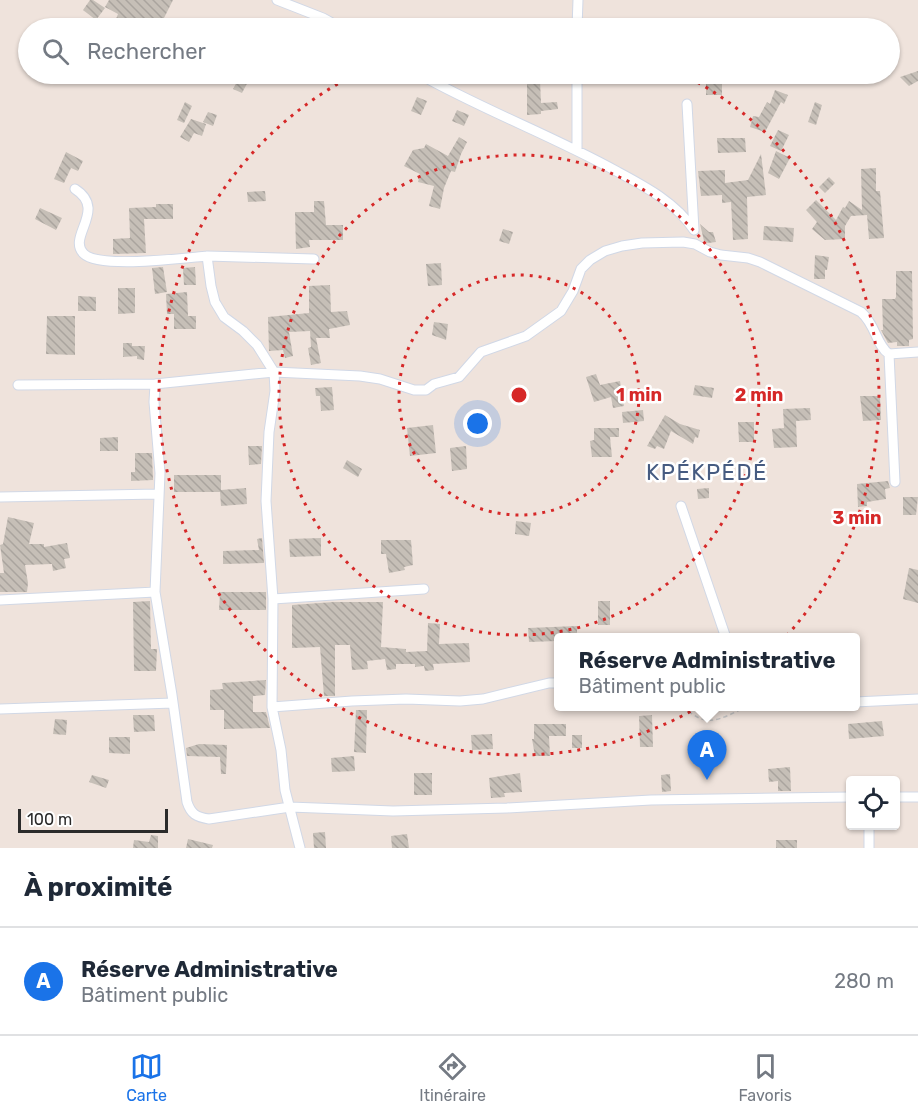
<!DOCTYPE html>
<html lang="fr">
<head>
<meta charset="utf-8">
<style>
	:root { --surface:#fff; --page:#f6f6f7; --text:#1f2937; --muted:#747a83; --line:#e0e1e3; --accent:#1a73e8 }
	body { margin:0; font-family:Rubik,sans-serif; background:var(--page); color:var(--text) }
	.controls { position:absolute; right:18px; bottom:18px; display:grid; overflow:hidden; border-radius:6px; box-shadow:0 2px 4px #0004 }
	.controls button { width:54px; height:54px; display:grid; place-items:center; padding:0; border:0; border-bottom:2px solid var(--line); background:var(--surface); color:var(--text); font:30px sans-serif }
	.scale { position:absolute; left:18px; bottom:15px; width:150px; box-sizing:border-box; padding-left:6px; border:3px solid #2b2b2b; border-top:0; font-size:16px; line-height:21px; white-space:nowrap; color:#2b2b2b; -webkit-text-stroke:4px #fff; paint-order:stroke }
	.you { position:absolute; left:478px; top:424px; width:21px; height:21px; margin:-15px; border:4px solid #fff; border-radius:50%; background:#1a73e8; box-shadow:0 0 0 9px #1a73e833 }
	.badge { display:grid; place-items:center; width:39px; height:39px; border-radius:50%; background:var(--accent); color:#fff; font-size:20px; font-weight:700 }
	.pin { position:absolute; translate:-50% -50px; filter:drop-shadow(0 2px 3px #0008) }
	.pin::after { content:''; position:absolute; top:32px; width:21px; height:18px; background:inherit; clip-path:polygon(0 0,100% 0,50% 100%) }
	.popup { position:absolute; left:554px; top:633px; width:306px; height:78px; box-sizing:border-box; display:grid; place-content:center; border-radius:6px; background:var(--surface); filter:drop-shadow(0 2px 4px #0005); font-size:20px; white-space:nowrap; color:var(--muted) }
	.popup b { font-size:22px; color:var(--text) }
	.popup::after { content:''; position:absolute; left:50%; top:100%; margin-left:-12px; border:12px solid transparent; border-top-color:var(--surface) }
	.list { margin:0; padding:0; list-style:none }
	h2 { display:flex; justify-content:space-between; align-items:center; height:78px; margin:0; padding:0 24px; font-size:26px }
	h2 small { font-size:20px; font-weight:400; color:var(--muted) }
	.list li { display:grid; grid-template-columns:39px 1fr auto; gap:18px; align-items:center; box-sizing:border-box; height:108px; padding:0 24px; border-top:2px solid var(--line) }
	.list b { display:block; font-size:22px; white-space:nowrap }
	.list p { margin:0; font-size:20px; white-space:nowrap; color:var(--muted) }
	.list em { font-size:20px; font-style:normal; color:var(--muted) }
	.icon { flex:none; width:33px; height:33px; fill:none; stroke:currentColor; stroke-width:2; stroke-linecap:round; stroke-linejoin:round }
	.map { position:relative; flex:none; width:918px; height:848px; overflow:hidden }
	.search { position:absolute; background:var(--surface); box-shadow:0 2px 4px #0004; left:18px; right:18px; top:18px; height:66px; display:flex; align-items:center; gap:15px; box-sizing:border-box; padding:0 21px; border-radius:33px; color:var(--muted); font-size:22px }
	.sheet { height:186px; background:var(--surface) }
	nav { display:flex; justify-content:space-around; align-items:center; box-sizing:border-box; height:84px; border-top:2px solid var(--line); background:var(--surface); font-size:16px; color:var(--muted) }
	nav a { display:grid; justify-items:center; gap:3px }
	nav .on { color:var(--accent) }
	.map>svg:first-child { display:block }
	.building { fill:url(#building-back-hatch) }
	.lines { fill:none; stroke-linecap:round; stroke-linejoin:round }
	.minor-casing { stroke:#d1d8e6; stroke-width:11 }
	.path { stroke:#c4c4c4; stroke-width:1.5; stroke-dasharray:4.5 3; stroke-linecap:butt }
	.minor { stroke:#fff; stroke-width:9 }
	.ring { fill:none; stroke:#d62828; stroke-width:3; stroke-dasharray:3 6 }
	.labels { text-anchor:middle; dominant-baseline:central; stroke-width:5; stroke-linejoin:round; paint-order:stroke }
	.quarter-label { font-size:22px; letter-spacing:1.5px; fill:#465b81; stroke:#fff }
	.centre { fill:#d62828; stroke:#fff; stroke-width:3 }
	.ring-label { font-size:18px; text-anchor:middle; font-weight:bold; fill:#d62828; stroke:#fff; stroke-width:5; stroke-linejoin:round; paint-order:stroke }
</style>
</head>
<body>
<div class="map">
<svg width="918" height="848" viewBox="0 0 918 848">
	<defs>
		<pattern id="building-back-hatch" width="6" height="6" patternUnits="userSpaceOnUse" patternTransform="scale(1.5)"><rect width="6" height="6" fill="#c6bfb7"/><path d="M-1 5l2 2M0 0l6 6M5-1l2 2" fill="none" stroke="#aaa49e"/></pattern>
	</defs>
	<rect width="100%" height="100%" fill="#efe3dc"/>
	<path class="building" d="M90,0H93L105,8L96,20L83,10Z
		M109,0H173L159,28H124V23L116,19L118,14L105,7Z
		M918,71V81L909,86L900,77Z
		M241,74H252L242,93L233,89Z
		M706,76H722V95H706Z
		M540,80L541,103L557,102L558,109L541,111V114L527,115V81Z
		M775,90L788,95L784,104L781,102L765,132L750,127L753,116L759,117L767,102L770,104Z
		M417,97L427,101L421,115L411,111Z
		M185,102L192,106L184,123L177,120Z
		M815,102L822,105L816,125L808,122Z
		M457,110L469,115L464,126L452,121Z
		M208,112L217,115L213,126L203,122Z
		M191,119L206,124L202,136L194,133L189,142L180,137Z
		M778,130L789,135L781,151L770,146Z
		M459,137L467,142L461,154L455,172L451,171L444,188L440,209L429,206L434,186L418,182L420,174L404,166L413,150L424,148L426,144L448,156Z
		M717,138H745L746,152L718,153Z
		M776,151L790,158L779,179L768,173Z
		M66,152L83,161L78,171L71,168L64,183L54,179Z
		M761,154L766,195L747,197L748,239L733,240L731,202L722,203V195L701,196L698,171L725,170V183L748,180Z
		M876,168V191H880L884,238L869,239L867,215L851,216L845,226V239L825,240L812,229L817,222L806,210L816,200L836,220L843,207L845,208L849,201L862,210L861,169Z
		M829,177L835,183L825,193L819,187Z
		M265,191L266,201L248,202L247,192Z
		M314,201H324L326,225H343V240H309L310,247L296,249L295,212H314Z
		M156,204H173V219H144L146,253L113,254V239L130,238L129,208L156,207Z
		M40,208L62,218L56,230L35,219Z
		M700,224L709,232H713L716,242L708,243L704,241Z
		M764,226L794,228L793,242L763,240Z
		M503,229L513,232L509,244L499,241Z
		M815,255L829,257L827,270H825V279H814Z
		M441,263L442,285L428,286L426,264Z
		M163,267L167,292L155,294L152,268Z
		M195,267L196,285H184L183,268Z
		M896,271H912L913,339L909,340V346H897V342L888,343L881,330H883L882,299H895L896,297Z
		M330,285L331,312L347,311L350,325L329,329L330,338H316L321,363L311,365L308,348L311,347L310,331L289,332L293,356L285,358L283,350L269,351L268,317L309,313V286Z
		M118,288H135V313L118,314Z
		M187,292L188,316H196V329H174V314H167L166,294Z
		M78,296L96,297V311H78Z
		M47,316H75V355L46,354Z
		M434,322L448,324L446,340L432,335Z
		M123,343H132V346H145L144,360L137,359V356L123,357Z
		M596,374L600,385L620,381L624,406L613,408L611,397L594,402L586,377Z
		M695,385L714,388L712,398L693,395Z
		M332,387L334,410L321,411L320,396H316L315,388Z
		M860,396H880L881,420L863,421Z
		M810,408L811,420L796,421L797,447L774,448L772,429L784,428L783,409Z
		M643,410L644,421L623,423L622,412Z
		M665,415L680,424L700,430L698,438L695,437L693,444L671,431L664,449L657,446L655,449L647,446Z
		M738,422H754V442H739Z
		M433,425L436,453L410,456L407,428Z
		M594,428H619V437H610L612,457H592L590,441L594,440Z
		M118,437V451H100V438Z
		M248,446H262L261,464L249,465Z
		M466,446L467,469L452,471L450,448Z
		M135,453H152L153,480L131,481V472H135Z
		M347,460L362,469L358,477L343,468Z
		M174,475H221V490L246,488L247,504L221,506L220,492H174Z
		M888,481L890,488L885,489L886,499L867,502V506L858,507L857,484Z
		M709,488V498L698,499L697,489Z
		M903,497H918L916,515H903Z
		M8,517L34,523L29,544H44V547L67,543L70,558L64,559L66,568L53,571L52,564L25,565L28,583L27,592H0V573H4L0,545L3,544Z
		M516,521L531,523L529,536L515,534Z
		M262,538L264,563L223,564V551L259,550L257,539Z
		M321,538V556L290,557L289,539Z
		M381,540H411L413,565L404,567L405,570L389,573L386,554H381Z
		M909,568L918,570V603L903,599Z
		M220,592H266V610H219Z
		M150,601L151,649H157L156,671H134L133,602Z
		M598,601H610V625H598Z
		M334,602H383L381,647L406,649V652L427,651L428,623L440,624L439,644L469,643L470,662L433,664L434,670L425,671L424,666L415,667V664H396V669L387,670L385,659L367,661L368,669L352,670L350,645H335V696H324L320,647L292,648V605Z
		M577,626V638H558V641L529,642L528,628Z
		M266,680L265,695L253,696V712H266L270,728L224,729V710H210V690L223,689L222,683Z
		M356,710H367L366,753L354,752Z
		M133,715H154L155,731L134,732Z
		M652,715L653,747H640L639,716Z
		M55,719L67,720L66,735L53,734Z
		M882,721L884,736L849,739L848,724Z
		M534,724H566V736H549L550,756H535L532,739H534Z
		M492,734L493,749L472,750L471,735Z
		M572,735H582V748H572Z
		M109,737H130V754L109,753Z
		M199,744L227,745L226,774H221L220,757L187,756L186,748Z
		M354,756L355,771L332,772L331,758Z
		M790,767L791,791H778V781L769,782L768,769Z
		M414,773H432V795H414Z
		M520,773L522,792L504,793L505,797L491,798L489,778Z
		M670,774L671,791L662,792L661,775Z
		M92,775L109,780L106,788L89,782Z
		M325,832L326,848H314L313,833Z
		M407,834L409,848H392L391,836Z
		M151,835L158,836V848H133L134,840L149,842Z
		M188,839L213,845L212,848H186Z
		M776,840H797V848H776Z"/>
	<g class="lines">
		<defs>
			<path id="minor" d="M277,0L323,18L341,28
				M577,28L578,0
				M419,74C483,110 553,136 618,172C646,187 676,203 694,230
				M687,104L694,230
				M577,149V74
				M75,189C108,210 66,237 84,254C100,269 184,258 207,256
				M889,354L895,482
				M155,384L154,402L160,473L155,592L172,695L187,802C191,814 196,817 209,819L290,807L393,811L507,808L651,800L850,797
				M18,385L155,384L274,372L360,376L380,379L414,390H426L434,384L459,377L481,352L526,336L561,311L573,291L581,269L590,260L605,251L622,246L642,243L683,242L695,244L710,252L721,255L748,258L760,262L861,312C876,325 876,345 889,354L918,352
				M0,497L158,494
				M681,506L726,638
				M273,599L424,589
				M0,600L155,592
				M855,702L918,699
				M272,707L352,701L406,699L460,701L483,699L549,683H558
				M0,709L173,703
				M896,797H918
				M300,848L285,790L281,750L272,707L273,599L266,501L269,432L275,391L274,372L257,345L243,331L224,317L215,302L211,286L207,256L314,259
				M869,848V826"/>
		</defs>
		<use href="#minor" class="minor-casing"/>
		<path class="path" d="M683,706C708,731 720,718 749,706"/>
		<use href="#minor" class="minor"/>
	</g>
	<g class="ring">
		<circle cx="519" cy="395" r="120"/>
		<circle cx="519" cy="395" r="240"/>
		<path d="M682 74A360 360 0 1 1 356 74"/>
	</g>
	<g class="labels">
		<g class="quarter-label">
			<text x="707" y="472">KPÉKPÉDÉ</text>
		</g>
	</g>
	<circle cx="519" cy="395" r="9" class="centre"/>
	<g class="ring-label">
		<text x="639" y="401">1 min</text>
		<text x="759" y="401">2 min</text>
		<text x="857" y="524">3 min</text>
	</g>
</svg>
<div class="controls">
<button><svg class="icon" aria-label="locate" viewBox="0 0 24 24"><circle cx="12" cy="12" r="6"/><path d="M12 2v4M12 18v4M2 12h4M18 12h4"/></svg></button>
</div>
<div class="scale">100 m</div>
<div class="you"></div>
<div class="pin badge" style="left:707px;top:780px">A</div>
<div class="popup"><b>Réserve Administrative</b>Bâtiment public</div>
<div class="search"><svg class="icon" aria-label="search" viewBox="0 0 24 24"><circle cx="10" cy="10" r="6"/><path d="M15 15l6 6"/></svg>Rechercher</div>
</div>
<section class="sheet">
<h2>À proximité<small></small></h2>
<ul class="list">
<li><span class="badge">A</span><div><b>Réserve Administrative</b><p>Bâtiment public</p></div><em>280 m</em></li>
</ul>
</section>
<nav>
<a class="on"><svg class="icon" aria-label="map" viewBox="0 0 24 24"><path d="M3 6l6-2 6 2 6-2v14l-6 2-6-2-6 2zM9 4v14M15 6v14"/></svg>Carte</a>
<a><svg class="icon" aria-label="directions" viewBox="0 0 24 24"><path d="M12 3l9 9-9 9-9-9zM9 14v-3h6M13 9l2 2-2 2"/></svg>Itinéraire</a>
<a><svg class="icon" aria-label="saved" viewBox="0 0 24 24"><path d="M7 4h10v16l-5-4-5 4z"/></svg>Favoris</a>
</nav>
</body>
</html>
